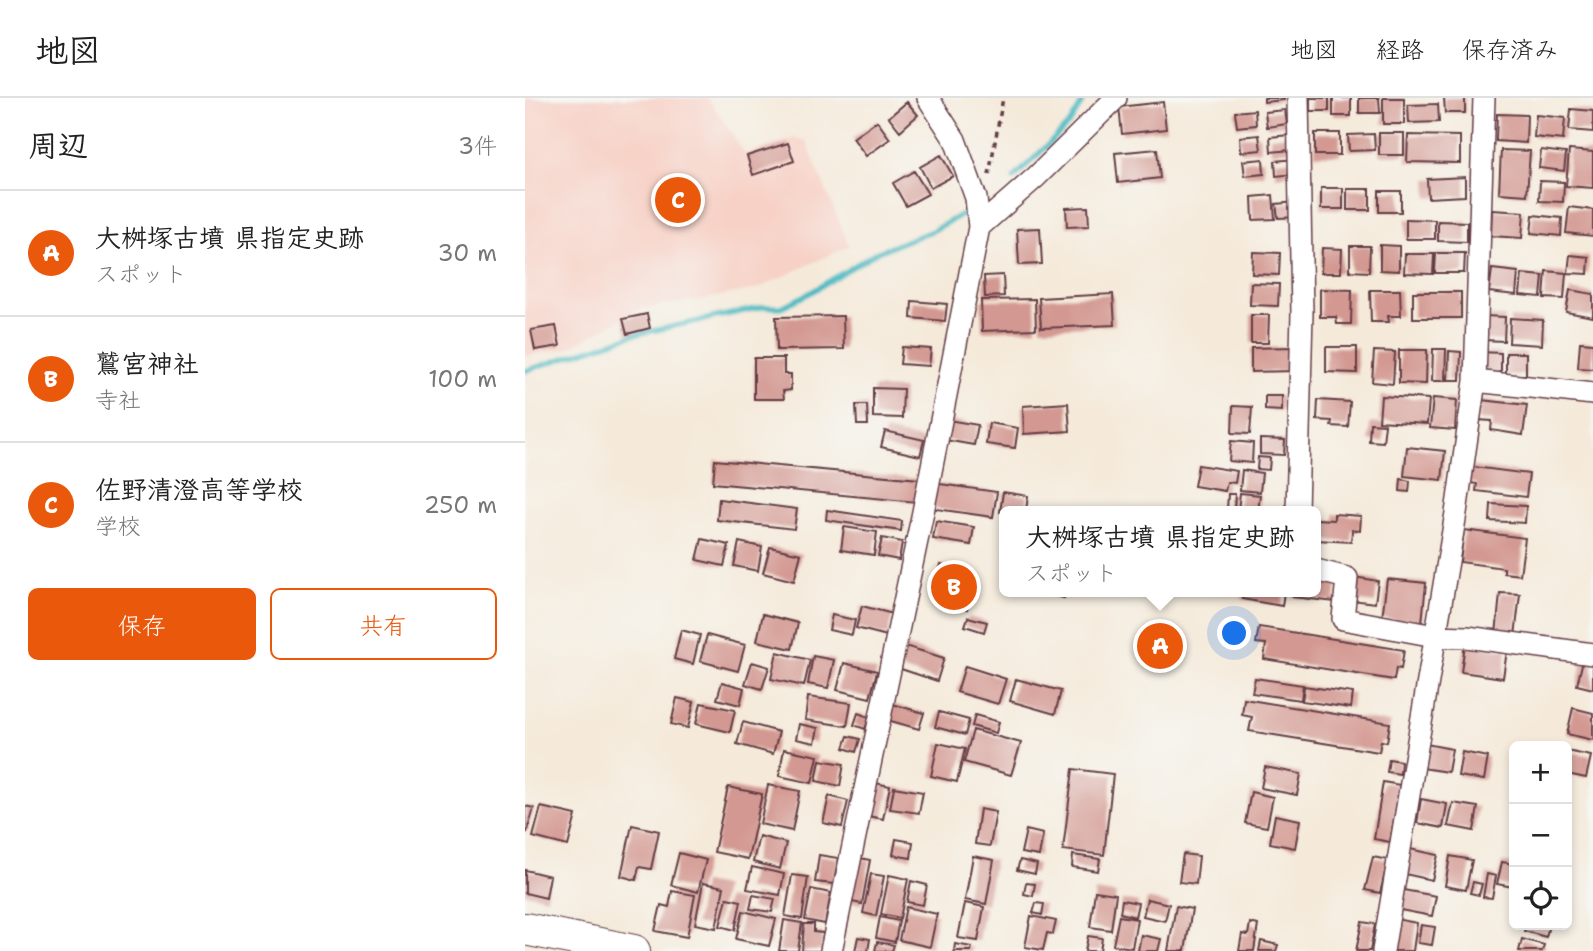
<!DOCTYPE html>
<html lang="ja">
<head>
<meta charset="utf-8">
<style>
	:root { --surface:#fff; --page:#f6f6f6; --text:#222; --muted:#767676; --line:#e0e0e0; --accent:#ea580c }
	body { margin:0; font-family:"Shantell Sans","Klee One",sans-serif; background:var(--page); color:var(--text) }
	.controls { position:absolute; right:21px; bottom:21px; display:grid; overflow:hidden; border-radius:10px; box-shadow:0 4px 10px #0003 }
	.controls button { width:63px; height:63px; display:grid; place-items:center; padding:0; border:0; border-bottom:2px solid var(--line); background:var(--surface); color:var(--text); font:35px sans-serif }
	.you { position:absolute; left:710px; top:536px; width:24px; height:24px; margin:-18px; border:5px solid #fff; border-radius:50%; background:#1a73e8; box-shadow:0 0 0 10px #1a73e833 }
	.badge { display:grid; place-items:center; width:46px; height:46px; border-radius:50%; background:var(--accent); color:#fff; font-size:23px; font-weight:700 }
	.pin { position:absolute; translate:-50% -50%; border:4px solid #fff; box-shadow:0 2px 7px #0006 }
	.popup { position:absolute; left:474px; top:408px; width:322px; height:91px; box-sizing:border-box; display:grid; place-content:center; border-radius:10px; background:var(--surface); filter:drop-shadow(0 2px 5px #0005); font-size:23px; white-space:nowrap; color:var(--muted) }
	.popup b { font-size:26px; color:var(--text) }
	.popup::after { content:''; position:absolute; left:50%; top:100%; margin-left:-14px; border:14px solid transparent; border-top-color:var(--surface) }
	.list { margin:0; padding:0; list-style:none }
	h2 { display:flex; justify-content:space-between; align-items:center; height:91px; margin:0; padding:0 28px; font-size:30px }
	h2 small { font-size:23px; font-weight:400; color:var(--muted) }
	.list li { display:grid; grid-template-columns:46px 1fr auto; gap:21px; align-items:center; box-sizing:border-box; height:126px; padding:0 28px; border-top:2px solid var(--line) }
	.list b { display:block; font-size:26px; white-space:nowrap }
	.list p { margin:0; font-size:23px; white-space:nowrap; color:var(--muted) }
	.list em { font-size:23px; font-style:normal; color:var(--muted) }
	.actions { display:flex; gap:14px; padding:21px 28px }
	.actions a { flex:1; padding:16px 0; border:2px solid var(--accent); border-radius:10px; text-align:center; font-size:24px; color:var(--accent) }
	.actions .main { background:var(--accent); color:#fff }
	.icon { flex:none; width:38px; height:38px; fill:none; stroke:currentColor; stroke-width:2; stroke-linecap:round; stroke-linejoin:round }
	.map { position:relative; flex:none; width:1068px; height:853px; overflow:hidden }
	header { display:flex; align-items:center; gap:42px; box-sizing:border-box; height:98px; padding:0 35px; background:var(--surface); border-bottom:2px solid var(--line) }
	header strong { font-size:33px }
	nav { display:flex; gap:38px; margin-inline-start:auto; font-size:24px }
	main { display:flex }
	aside { flex:1; background:var(--surface) }
	.map>svg:first-child { display:block }
	.built { fill:#f7d1c6 }
	.lines { fill:none; stroke-linecap:round; stroke-linejoin:round }
	.stream { stroke:#4ab9c2; stroke-width:5 }
	.building { fill:#d39891 }
	.street-casing { stroke:#643d45; stroke-width:24 }
	.secondary-casing { stroke:#643d45; stroke-width:34 }
	.path { stroke:#643d45; stroke-width:3.5; stroke-dasharray:5 5; stroke-linecap:butt }
	.street { stroke:#fff; stroke-width:21 }
	.secondary { stroke:#fff; stroke-width:32 }
</style>
</head>
<body>
<header>
<strong>地図</strong>
<nav><a>地図</a><a>経路</a><a>保存済み</a></nav>
</header>
<main>
<aside>
<h2>周辺<small>3件</small></h2>
<ul class="list">
<li><span class="badge">A</span><div><b>大桝塚古墳 県指定史跡</b><p>スポット</p></div><em>30 m</em></li>
<li><span class="badge">B</span><div><b>鷲宮神社</b><p>寺社</p></div><em>100 m</em></li>
<li><span class="badge">C</span><div><b>佐野清澄高等学校</b><p>学校</p></div><em>250 m</em></li>
</ul>
<div class="actions"><a class="main">保存</a><a>共有</a></div>
</aside>
<div class="map">
<svg width="1068" height="853" viewBox="0 0 1068 853">
	<rect width="100%" height="100%" fill="#f6f6f2"/>
	<filter id="ink" filterUnits="userSpaceOnUse"><feTurbulence type="fractalNoise" baseFrequency=".0143" numOctaves="2"/><feDisplacementMap in="SourceGraphic" scale="14" xChannelSelector="R" yChannelSelector="G"/><feConvolveMatrix kernelMatrix="1 2 1 2 8 2 1 2 1" color-interpolation-filters="sRGB"/></filter>
	<filter id="wash" filterUnits="userSpaceOnUse"><feTurbulence type="fractalNoise" baseFrequency=".00686" numOctaves="4" result="noise"/><feDisplacementMap in="SourceGraphic" scale="28" xChannelSelector="R" yChannelSelector="G"/><feGaussianBlur stdDeviation="1.57" result="paint"/><feColorMatrix in="noise" values="0 0 0 0 0 0 0 0 0 0 0 0 0 0 0 0 0 1.4 0 .05"/><feComposite in="paint" operator="in"/></filter>
	<g filter="url(#wash)">
		<rect width="100%" height="100%" fill="#f5eada"/>
		<path class="built" d="M0,0H183L220,56L270,40L281,43L324,148L232,191L175,202L117,210L41,251L0,258Z"/>
		<g class="lines">
			<path class="stream" d="M489,80L545,25L560,0
				M0,273L108,237L238,209H256L283,196L350,155L409,132L441,114"/>
		</g>
		<g id="blocks">
			<path class="building" d="M739,0H759V2L739,4Z
				M785,0H804V13H785Z
				M808,0H826V18H808Z
				M834,0H854L855,15H834Z
				M858,0H879V26H858Z
				M919,0H940V15H920Z
				M382,4L393,17L375,33L364,19Z
				M638,4L641,31L597,36L594,9Z
				M913,6L914,24L884,25L883,7Z
				M1046,11L1068,13V34L1044,32Z
				M730,12L731,27L712,29L710,14Z
				M760,12L762,26L742,29L740,14Z
				M972,16L1002,17L1001,45L971,43Z
				M1011,17L1040,20L1038,42L1009,39Z
				M352,23L365,41L341,58L328,40Z
				M790,35H815V57H790Z
				M854,35H879V57H854Z
				M849,36L850,52L824,53L823,37Z
				M734,37L736,52L716,54L715,39Z
				M764,37L766,52L746,54L745,39Z
				M883,37L935,38V65L882,64Z
				M263,45L269,63L228,77L222,58Z
				M632,51L635,80L593,85L590,55Z
				M976,52L1005,53L1002,97L974,95Z
				M1016,52L1041,55L1039,73L1014,70Z
				M1044,52L1068,54V90L1041,88Z
				M416,57L428,78L406,90L395,69Z
				M738,61L739,76L720,78L718,63Z
				M770,61L771,76L751,78L750,63Z
				M389,73L403,96L381,108L368,85Z
				M940,79V98L903,100L902,81Z
				M1015,83L1039,84L1038,104L1014,103Z
				M796,90H818V111H796Z
				M822,91H845V112H822Z
				M854,93H876V114H854Z
				M748,97L750,121L728,122L727,99Z
				M771,104L773,119L753,120L751,106Z
				M563,109L564,128L542,129L541,110Z
				M1044,109L1068,112V138L1041,135Z
				M967,112L999,114L997,140L966,138Z
				M1008,117L1037,120L1036,138L1006,135Z
				M881,121L910,122V141H881Z
				M913,123L942,124V144L913,143Z
				M515,130L517,166L494,167L492,131Z
				M855,147L874,148V173L855,172Z
				M825,148H845L844,174L825,173Z
				M797,150L817,151L816,175H796Z
				M728,154L755,155L754,177L727,176Z
				M911,155H940L939,175H910Z
				M880,156H909L908,176L879,175Z
				M1045,157L1064,159L1063,176L1043,175Z
				M967,171L993,174L991,197L964,194Z
				M1021,173L1041,175L1039,201L1019,200Z
				M997,176L1018,178L1016,199L995,197Z
				M478,177L479,198L460,199L459,178Z
				M726,185L754,186L753,208L725,207Z
				M795,191L827,192L826,226H812L811,219H795Z
				M845,192H875L876,218H863L864,224H846Z
				M1045,192L1068,196V219L1041,214Z
				M888,194H936V220H888Z
				M588,196L590,227L516,230L514,200Z
				M510,201L511,231L457,233L456,202Z
				M387,203L422,206L420,223L386,220Z
				M122,216L125,230L102,236L98,221Z
				M726,217H744L743,245H726Z
				M318,218L319,251L252,252L251,219Z
				M959,218L980,219L979,243L958,242Z
				M985,220L1018,222L1017,247L984,245Z
				M31,228L35,248L10,252L6,232Z
				M1055,244L1068,245V271L1053,270Z
				M377,249L406,251L404,268L375,266Z
				M770,249V273L726,274V250Z
				M801,249H832V275L801,274Z
				M908,251H921L920,283H907Z
				M874,252H902L901,286L874,285Z
				M849,253L870,254L868,286L847,284Z
				M924,253L936,254L935,282H923Z
				M955,254L976,255V277H955Z
				M981,255H1001V277H981Z
				M229,260H259V276H266V292L258,293L259,301H229Z
				M348,290L378,291L377,320L348,319Z
				M740,298H757V313L740,312Z
				M856,298L904,301L902,326L854,323Z
				M908,300L932,302L930,332L905,330Z
				M793,302L825,304L823,329L806,328L807,323L792,322Z
				M956,302L1002,307L998,337L966,332L967,323L953,322Z
				M543,305L545,333L499,336L498,308Z
				M331,307H342L343,327H332Z
				M708,308L727,309L725,336L707,335Z
				M423,322L453,327L449,347L420,342Z
				M464,325L493,330L490,350L461,346Z
				M845,325L860,326L858,344L844,343Z
				M360,333L399,342L395,358L356,349Z
				M735,341L760,342L759,357L735,356Z
				M706,343L728,345L727,365L704,363Z
				M882,349L920,353L917,382L879,378Z
				M733,359L745,360L744,372L732,371Z
				M190,362L394,381L392,404L188,385Z
				M673,367L712,373L710,385L702,384L700,393L669,388Z
				M941,368L1004,376L1001,399L951,393L952,386L939,384Z
				M717,372L737,375L735,394L715,392Z
				M876,381L885,383L884,394L875,393Z
				M408,385L472,394L468,419L404,410Z
				M478,394L503,398L501,413L475,414Z
				M715,395L735,397L733,413H713Z
				M703,396H710L709,411H702Z
				M194,401L272,411L269,431L192,422Z
				M966,406L1001,408L1000,425L965,423Z
				M302,412L377,423L376,433L301,422Z
				M809,416L836,418L835,433L827,432L826,444L791,442V421L809,422Z
				M411,423L449,429L446,447L408,441Z
				M319,429L352,434L349,457L316,452Z
				M939,432L1000,440L995,477L979,475V470L935,464Z
				M357,440L377,444L374,462L353,458Z
				M177,441L204,447L199,468L172,462Z
				M214,444L237,449L233,473L209,468Z
				M245,449L276,456L269,483L238,475Z
				M416,467L452,479L442,511L406,500Z
				M829,479L853,483L850,505L826,502Z
				M791,481L812,484L810,504L768,499V494H791Z
				M862,481L901,485L897,525L857,520Z
				M513,494H541L539,500Z
				M718,494H759L757,508L717,501Z
				M975,495L995,496L990,538L971,537Z
				M337,508L368,516L362,538L331,530Z
				M238,516L273,525L267,551L232,543Z
				M307,517L330,522L327,537L304,532Z
				M443,519L462,524L459,534L440,528Z
				M734,529L879,552L876,571L871,570L869,582L739,561L741,546L731,545Z
				M156,532L175,537L168,566L149,561Z
				M182,537L220,547L213,573L175,563Z
				M940,546L982,552L978,580L936,574Z
				M380,548L419,560L412,583L373,570Z
				M252,554L285,562L279,588L246,581Z
				M288,558L309,562L303,590L283,586Z
				M1058,562L1068,564V591L1052,587Z
				M227,564L244,569L237,591L220,586Z
				M319,565L352,573L345,600L312,592Z
				M440,568L481,581L473,606L432,594Z
				M730,580L778,587L776,602L727,595Z
				M491,581L536,593L530,616L485,603Z
				M197,584L219,590L215,607L192,601Z
				M779,588L828,595L826,610L777,603Z
				M283,599L326,605L322,628L280,622Z
				M152,600L169,604L163,630L146,626Z
				M719,601L865,625L862,644L856,643L854,654L724,633L727,619L717,617Z
				M176,605L210,612L205,634L171,626Z
				M364,605L399,615L394,631L359,621Z
				M1048,610L1068,615V642L1042,636Z
				M414,614L444,622L440,637L410,629Z
				M333,615L344,619L340,631L329,627Z
				M450,617L474,624L471,635L447,628Z
				M218,624L254,634L248,656L212,646Z
				M274,626L293,630L290,645L271,641Z
				M448,632L496,645L486,677L439,664Z
				M323,638L335,641L331,654L319,650Z
				M413,645L440,651L432,684L406,678Z
				M901,646L927,651L923,674L897,670Z
				M259,651L293,658L287,685L254,678Z
				M1042,653L1066,658L1061,680L1042,676Z
				M937,654L963,659L959,682L933,678Z
				M864,661L876,663L875,676L862,674Z
				M295,662L319,666L315,688L291,683Z
				M740,669L776,676L772,697L736,690Z
				M548,671L588,676L579,757L538,752Z
				M345,684L365,688L358,721L338,717Z
				M858,684L875,687L865,744L849,741Z
				M243,687L275,693L267,733L235,726Z
				M203,689L237,696L223,761L189,754Z
				M369,689L398,694L394,715L365,711Z
				M726,694L748,699L742,729L720,725Z
				M304,698L323,703L317,729L298,725Z
				M896,701L922,706L918,730L892,725Z
				M928,705L953,709L949,733L923,728Z
				M0,708L9,710L2,734L0,733Z
				M16,709L51,717L43,748L8,739Z
				M455,711L471,714L465,748L450,746Z
				M750,717L775,722L770,750L745,745Z
				M107,727L134,733L126,771L114,769L111,782L96,778Z
				M501,732L518,736L514,758L496,755Z
				M234,738L261,745L255,771L228,764Z
				M371,741L388,744L386,760L368,757Z
				M885,751L913,757L907,782L880,776Z
				M154,755L181,762L173,794L146,787Z
				M658,756L674,758L671,786L654,784Z
				M294,757L313,760L309,786L290,784Z
				M548,757L575,761L573,773L547,769Z
				M448,758L469,762L461,806L440,802Z
				M925,758L947,762L941,792L920,788Z
				M330,759L345,762L337,806L322,803Z
				M848,759L863,762L855,795L840,792Z
				M495,762L512,766L510,776L492,772Z
				M977,764L989,766L988,789L972,786Z
				M227,769L259,776L255,797L222,791Z
				M0,772L25,778L21,800L0,795Z
				M346,776L359,778L351,818L338,815Z
				M962,776L971,778L967,800L958,799Z
				M267,777L283,779L277,821L260,818Z
				M364,777L383,781L375,820L356,816Z
				M386,783L402,787L398,807L382,804Z
				M948,784L957,786L954,797L945,795Z
				M178,785L199,789L191,830L170,826Z
				M501,785L510,786L508,798L499,796Z
				M286,791L306,795L300,826L280,822Z
				M873,791L911,798L907,818L870,811Z
				M147,793L170,797L162,839L130,833L136,807L144,809Z
				M570,793L591,796L586,832L565,829Z
				M228,797L250,801L247,814L225,811Z
				M202,800L216,803L210,832L195,828Z
				M622,801L644,806L640,823L618,818Z
				M597,802L613,805L610,819L595,815Z
				M440,805L459,809L453,843L433,840Z
				M511,805L519,806L517,817L508,815Z
				M651,808L667,811L660,853H643Z
				M381,809L412,816L405,849L374,842Z
				M218,813L251,821L244,848L211,841Z
				M506,818L531,823L528,836L522,835L518,852L500,849Z
				M594,818L612,821L607,850L588,847Z
				M355,819L374,823L370,844L351,840Z
				M870,821L892,825L888,853H865Z
				M259,822L277,825L273,853H254Z
				M837,824L850,826L845,853H831Z
				M725,825L733,827L729,853H714L717,836L723,837Z
				M279,826H289V834L298,835L297,853H277Z
				M896,827L910,829L907,847L893,845Z
				M1001,827H1024L1021,839L999,833Z
				M616,837L636,841L633,853H613Z
				M563,838L577,840L575,853H560Z
				M333,839L345,841L343,853H330Z
				M997,841L1019,847L1017,853H994Z
				M736,843L753,847L751,853H734Z
				M352,844L369,847L367,853H350Z
				M430,846L447,849L446,853H429Z"/>
		</g>
	</g>
	<g filter="url(#ink)">
		<use href="#blocks" fill-opacity="0" stroke="#643d45" stroke-width="2"/>
		<g class="lines">
			<defs>
				<path id="street" d="M454,129L511,79L591,0
					M950,283L1068,296
					M772,413L777,215L773,0
					M791,472L822,480L818,521L910,538L942,539L1068,556
					M306,853L398,414L454,129L451,100L430,42L403,0
					M858,853L931,415L950,283L959,0"/>
				<path id="secondary" d="M0,831L109,853"/>
			</defs>
			<use href="#street" class="street-casing"/>
			<use href="#secondary" class="secondary-casing"/>
			<path class="path" d="M464,77L478,0"/>
			<use href="#street" class="street"/>
			<use href="#secondary" class="secondary"/>
		</g>
	</g>
</svg>
<div class="controls">
<button>+</button>
<button>−</button>
<button><svg class="icon" aria-label="locate" viewBox="0 0 24 24"><circle cx="12" cy="12" r="6"/><path d="M12 2v4M12 18v4M2 12h4M18 12h4"/></svg></button>
</div>
<div class="you"></div>
<div class="pin badge" style="left:635px;top:548px">A</div>
<div class="popup"><b>大桝塚古墳 県指定史跡</b>スポット</div>
<div class="pin badge" style="left:429px;top:489px">B</div>
<div class="pin badge" style="left:153px;top:102px">C</div>
</div>
</main>
</body>
</html>
